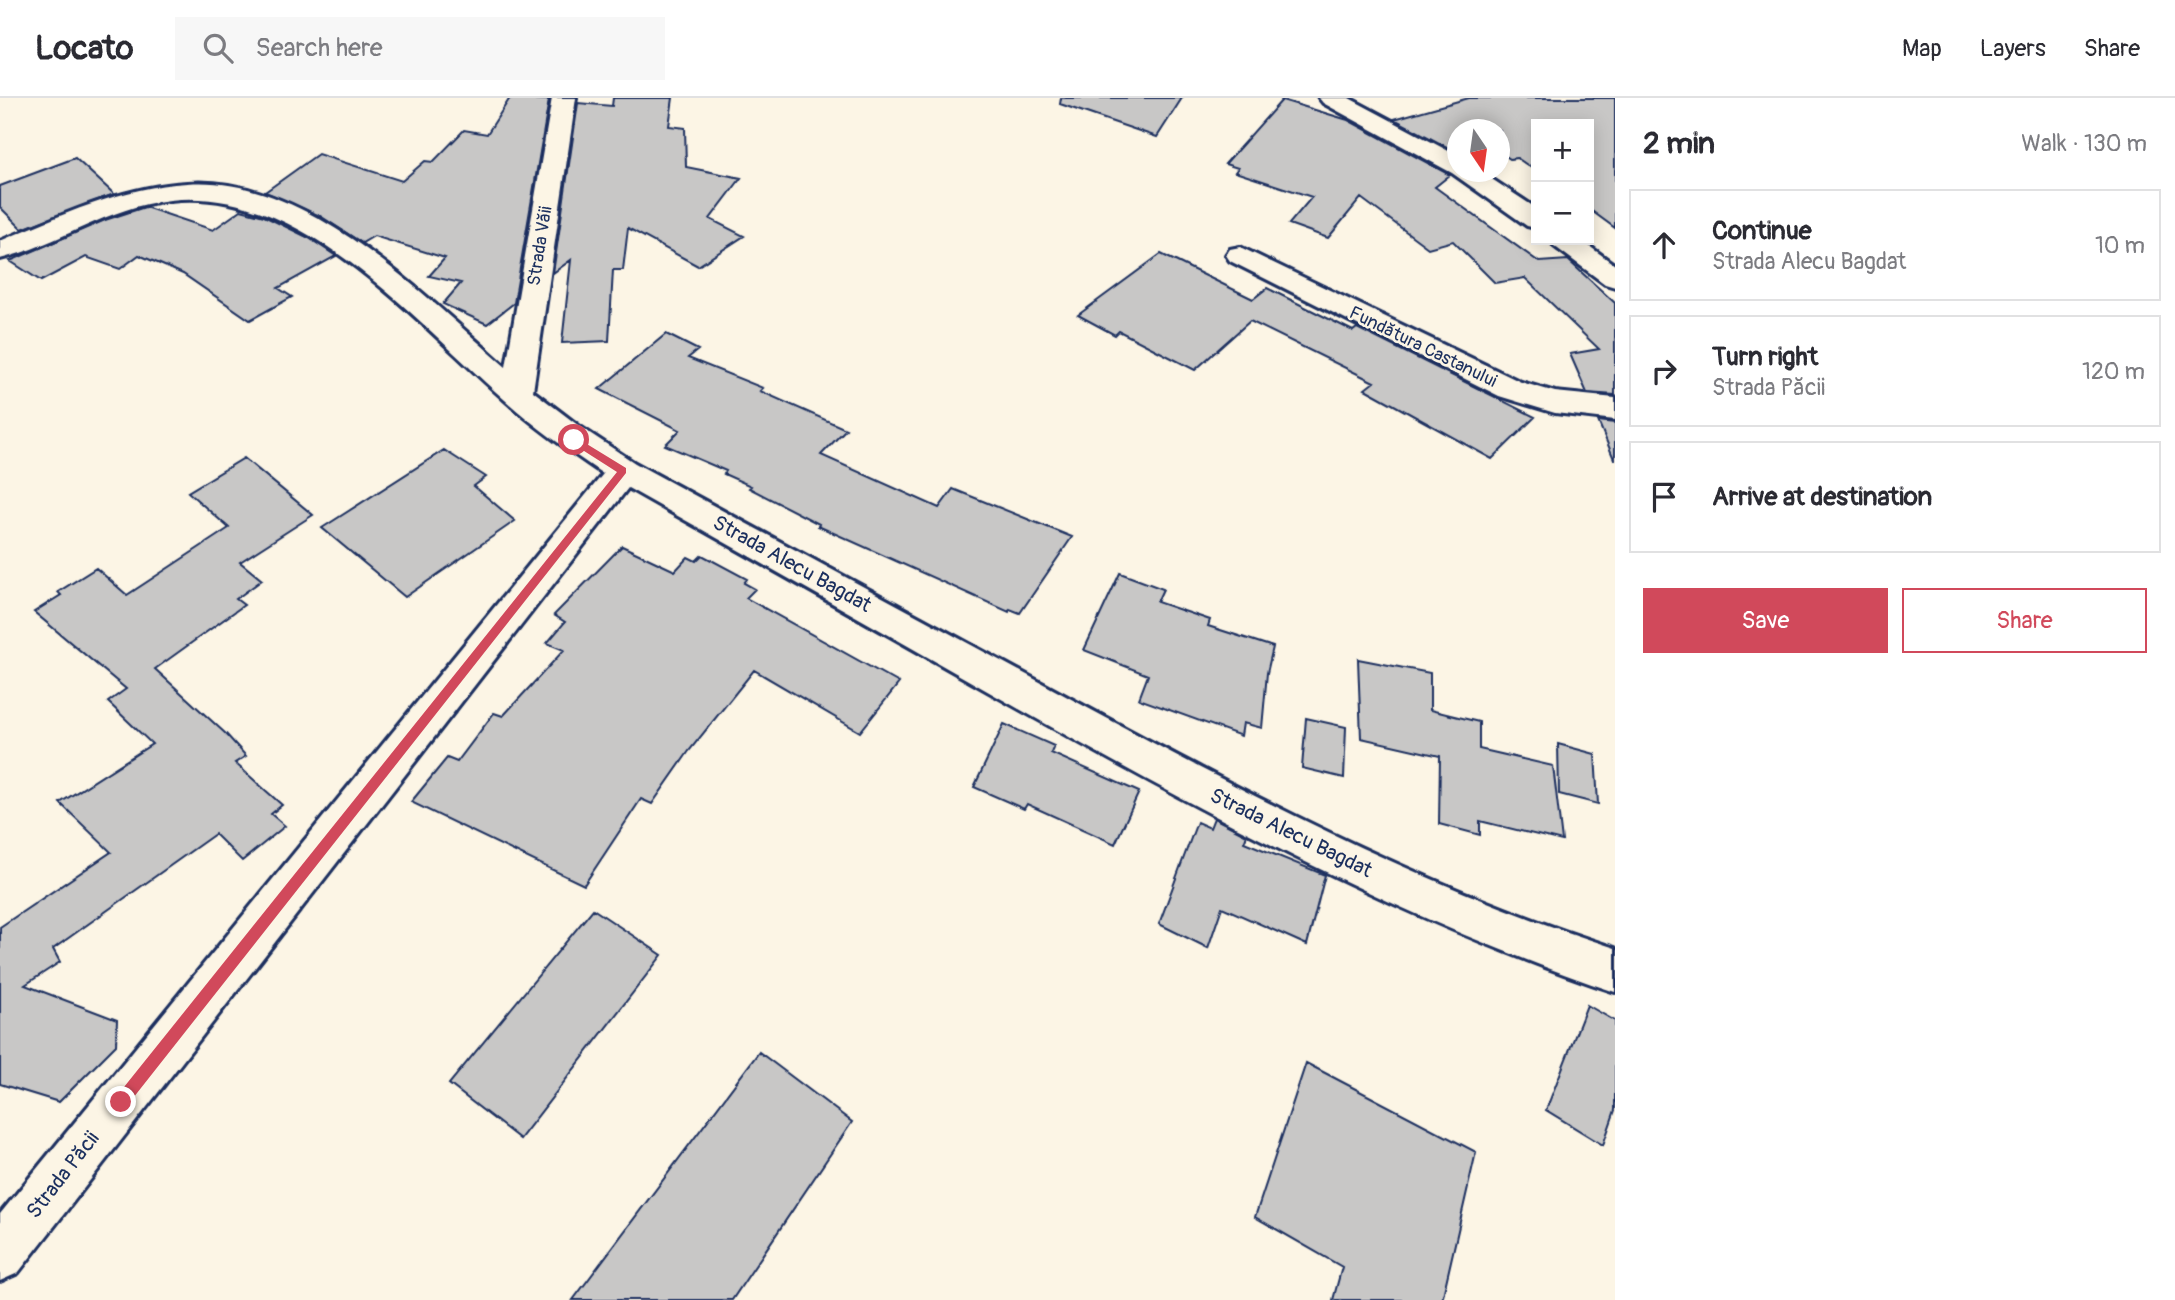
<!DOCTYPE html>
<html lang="en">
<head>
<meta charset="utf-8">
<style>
	:root { --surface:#fff; --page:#f7f7f7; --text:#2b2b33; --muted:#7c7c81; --line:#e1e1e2; --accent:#d1495b }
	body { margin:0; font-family:Pangolin,sans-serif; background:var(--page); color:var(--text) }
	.controls { position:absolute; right:21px; top:21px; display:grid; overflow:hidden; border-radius:0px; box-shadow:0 4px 18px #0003 }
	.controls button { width:63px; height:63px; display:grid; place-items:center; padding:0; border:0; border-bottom:2px solid var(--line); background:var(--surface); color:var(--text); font:35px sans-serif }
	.compass { position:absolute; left:1447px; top:21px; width:63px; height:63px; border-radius:50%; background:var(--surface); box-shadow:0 4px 18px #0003; rotate:167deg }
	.stop { position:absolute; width:21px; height:21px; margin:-16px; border:5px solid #d1495b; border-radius:50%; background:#fff }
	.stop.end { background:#d1495b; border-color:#fff; box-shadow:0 2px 7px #0008 }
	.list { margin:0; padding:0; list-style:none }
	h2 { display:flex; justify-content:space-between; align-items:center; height:91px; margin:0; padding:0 28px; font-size:30px }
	h2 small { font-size:23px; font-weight:400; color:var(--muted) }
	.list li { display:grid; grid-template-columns:46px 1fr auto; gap:21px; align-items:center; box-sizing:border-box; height:112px; margin:0 14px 14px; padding:0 14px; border:2px solid var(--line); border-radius:0px }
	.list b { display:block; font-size:26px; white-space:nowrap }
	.list p { margin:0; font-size:23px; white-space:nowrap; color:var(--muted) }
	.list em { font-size:23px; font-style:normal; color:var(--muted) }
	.actions { display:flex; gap:14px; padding:21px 28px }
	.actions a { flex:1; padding:16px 0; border:2px solid var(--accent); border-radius:0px; text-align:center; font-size:24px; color:var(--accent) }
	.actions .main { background:var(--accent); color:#fff }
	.icon { flex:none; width:38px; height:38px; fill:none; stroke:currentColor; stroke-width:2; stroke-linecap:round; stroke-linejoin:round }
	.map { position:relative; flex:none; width:1615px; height:1202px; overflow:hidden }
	header { display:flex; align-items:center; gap:42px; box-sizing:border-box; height:98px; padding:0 35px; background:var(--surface); border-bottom:2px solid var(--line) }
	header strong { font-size:33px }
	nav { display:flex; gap:38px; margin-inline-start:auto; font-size:24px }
	.search { width:490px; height:63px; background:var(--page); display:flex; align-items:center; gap:18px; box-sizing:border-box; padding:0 24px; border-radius:0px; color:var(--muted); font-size:26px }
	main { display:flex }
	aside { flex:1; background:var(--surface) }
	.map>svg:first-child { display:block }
	.building { fill:#c8c7c6; stroke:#1b2f5e; stroke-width:2 }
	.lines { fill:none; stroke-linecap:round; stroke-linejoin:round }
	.minor-casing { stroke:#1b2f5e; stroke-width:6 }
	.tertiary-casing { stroke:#1b2f5e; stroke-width:6 }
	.minor { fill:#fcf5e5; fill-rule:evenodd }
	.tertiary { fill:#fcf5e5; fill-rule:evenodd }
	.route { fill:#d1495b }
	.labels { text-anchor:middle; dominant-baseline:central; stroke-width:5; stroke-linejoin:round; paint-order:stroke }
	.far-street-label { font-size:18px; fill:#1b2f5e; stroke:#fcf5e5 }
	.street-label { font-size:21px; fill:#1b2f5e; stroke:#fcf5e5 }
</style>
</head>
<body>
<header>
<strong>Locato</strong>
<div class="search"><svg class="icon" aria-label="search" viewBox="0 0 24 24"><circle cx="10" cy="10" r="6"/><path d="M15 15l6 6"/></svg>Search here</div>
<nav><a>Map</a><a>Layers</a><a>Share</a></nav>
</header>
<main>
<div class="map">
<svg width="1615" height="1202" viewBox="0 0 1615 1202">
	<rect width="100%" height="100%" fill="#fcf5e5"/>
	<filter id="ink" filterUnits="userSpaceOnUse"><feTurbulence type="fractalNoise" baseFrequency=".0143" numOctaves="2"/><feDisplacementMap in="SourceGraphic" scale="14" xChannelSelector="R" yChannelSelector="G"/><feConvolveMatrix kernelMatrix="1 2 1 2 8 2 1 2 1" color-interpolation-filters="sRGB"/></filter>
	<g filter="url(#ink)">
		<path class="building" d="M510,0L549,2L514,205L487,226L443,206L461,185L429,178L445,160L374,138L362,145L320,118L265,94L318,56L402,83L425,63L433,64L464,32L487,36Z
			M613,0H673L669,28L685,30L686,69L741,80L710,121L744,138L698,168L628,130L623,172H613L609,243L562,245L571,162L553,175L578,5L612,8Z
			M1061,0H1182L1157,39L1060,6Z
			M1469,0H1615V130L1589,111V26H1536V73L1517,60L1510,61L1500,54V32H1458V55L1394,21Z
			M1282,2L1348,22L1450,77L1435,89L1539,164L1568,162L1615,205V297L1587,295L1570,256L1599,251L1525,180L1495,185L1453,143L1428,150L1361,100L1328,140L1289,126L1312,99L1235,74L1238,70L1225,66Z
			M75,60L114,96L22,131L0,109V88Z
			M145,109L213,132L241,112L264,118L309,140L336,158L278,190L292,199L250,222L183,176L139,157L120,171L86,159L41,183L10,163L105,122Z
			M1161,156L1253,201L1267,190L1353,233L1357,230L1535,319L1492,361L1365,291L1374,284L1250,223L1195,272L1119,233L1115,237L1078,217Z
			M666,236L698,252L688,260L763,290L760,293L846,331L821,357L939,410L953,391L1072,439L1020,515L1010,511L1009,514L818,428L819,426L749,390L751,388L724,376L726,373L665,347L680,332L599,291Z
			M1598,323L1615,325V361H1614Z
			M444,352L486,379L474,388L515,423L405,499L322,430Z
			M244,360L313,417L240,464L262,482L236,501L244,507L155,571L226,636L246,658L235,665L282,707L271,716L285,728L242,763L215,736L53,851L60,864L25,887L117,922L116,947L59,1004L0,986V829L111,754L60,705L152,646L108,604L126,591L34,514L61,497L58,494L96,470L127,497L229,430L188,394Z
			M622,448L675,473L688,459L696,463L702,457L747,481L744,485L755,491L746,500L899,585L860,634L754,572L689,653L652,706L641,701L584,787L411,704L447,660L457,664L494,615L503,618L564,552L547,545L565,524L554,517Z
			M1120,475L1163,491L1157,504L1210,522L1208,528L1273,549L1267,575L1262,630L1243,625L1241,638L1139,601L1148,577L1084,552Z
			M1358,561L1430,575V612L1479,624V651L1553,668L1562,743L1480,723V737L1439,726L1440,658L1361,640Z
			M1306,620L1346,629L1344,680L1302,670Z
			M1004,626L1054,648L1051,655L1139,694L1115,746L1027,706L1024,711L974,689Z
			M1558,646L1595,656L1598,706L1559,696Z
			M1214,720L1247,737L1244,744L1325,777L1307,847L1222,809L1208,850L1159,826L1197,724L1210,730Z
			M593,811L662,857L520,1041L449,986Z
			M1587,907L1615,923V1012L1603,1047L1546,1012Z
			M759,954L852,1024L732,1202H573Z
			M1306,965L1476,1054L1442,1202H1333L1342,1169L1255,1119Z"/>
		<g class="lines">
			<defs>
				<path id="minor" d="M552,0H576L533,293L579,328L635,365C773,440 912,515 1051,590C1233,689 1417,787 1615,850V894C1402,822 1206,716 1012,607C884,534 756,462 628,390L18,1175L0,1183V1116L603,376C569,353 535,329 505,302C416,224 301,86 170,102C107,109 58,147 0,161V143C60,118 121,89 187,85C305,76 424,197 506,269Z
					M1240,149L1521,284L1555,294L1615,300V322L1555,315L1499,298L1230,163L1226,157L1230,151Z"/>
				<path id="tertiary" d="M1319,0H1349L1458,58V74H1481L1536,110V130L1527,128L1452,75L1323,5Z
					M1551,142H1581L1615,167V189L1605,186L1554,148Z"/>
			</defs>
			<use href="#minor" class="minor-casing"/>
			<use href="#tertiary" class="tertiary-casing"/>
			<use href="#minor" class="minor"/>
			<use href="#tertiary" class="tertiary"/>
		</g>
	</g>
	<path class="route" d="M570,340H577L626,370V375L126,1009H116V999L617,374L570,344Z"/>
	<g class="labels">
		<g class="far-street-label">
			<text transform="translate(540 148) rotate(-81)">Strada Văii</text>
			<text transform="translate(1423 249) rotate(26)">Fundătura Castanului</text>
		</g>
		<g class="street-label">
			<text transform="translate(792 466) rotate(29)">Strada Alecu Bagdat</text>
			<text transform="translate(1291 735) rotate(26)">Strada Alecu Bagdat</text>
			<text transform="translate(63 1077) rotate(-52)">Strada Păcii</text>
		</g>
	</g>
</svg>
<div class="controls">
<button>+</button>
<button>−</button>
</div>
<svg class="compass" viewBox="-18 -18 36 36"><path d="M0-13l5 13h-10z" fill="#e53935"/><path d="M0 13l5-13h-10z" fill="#7c7c81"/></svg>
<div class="stop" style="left:574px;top:342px"></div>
<div class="stop end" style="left:121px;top:1004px"></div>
</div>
<aside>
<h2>2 min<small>Walk · 130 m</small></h2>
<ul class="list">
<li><svg class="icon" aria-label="ahead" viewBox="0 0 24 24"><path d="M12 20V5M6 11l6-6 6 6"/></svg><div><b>Continue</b><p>Strada Alecu Bagdat</p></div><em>10 m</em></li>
<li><svg class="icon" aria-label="right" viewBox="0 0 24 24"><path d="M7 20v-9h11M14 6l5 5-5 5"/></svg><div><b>Turn right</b><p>Strada Păcii</p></div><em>120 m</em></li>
<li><svg class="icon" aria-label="arrive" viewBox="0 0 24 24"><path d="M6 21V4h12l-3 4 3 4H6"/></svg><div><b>Arrive at destination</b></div></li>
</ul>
<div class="actions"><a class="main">Save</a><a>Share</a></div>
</aside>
</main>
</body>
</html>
